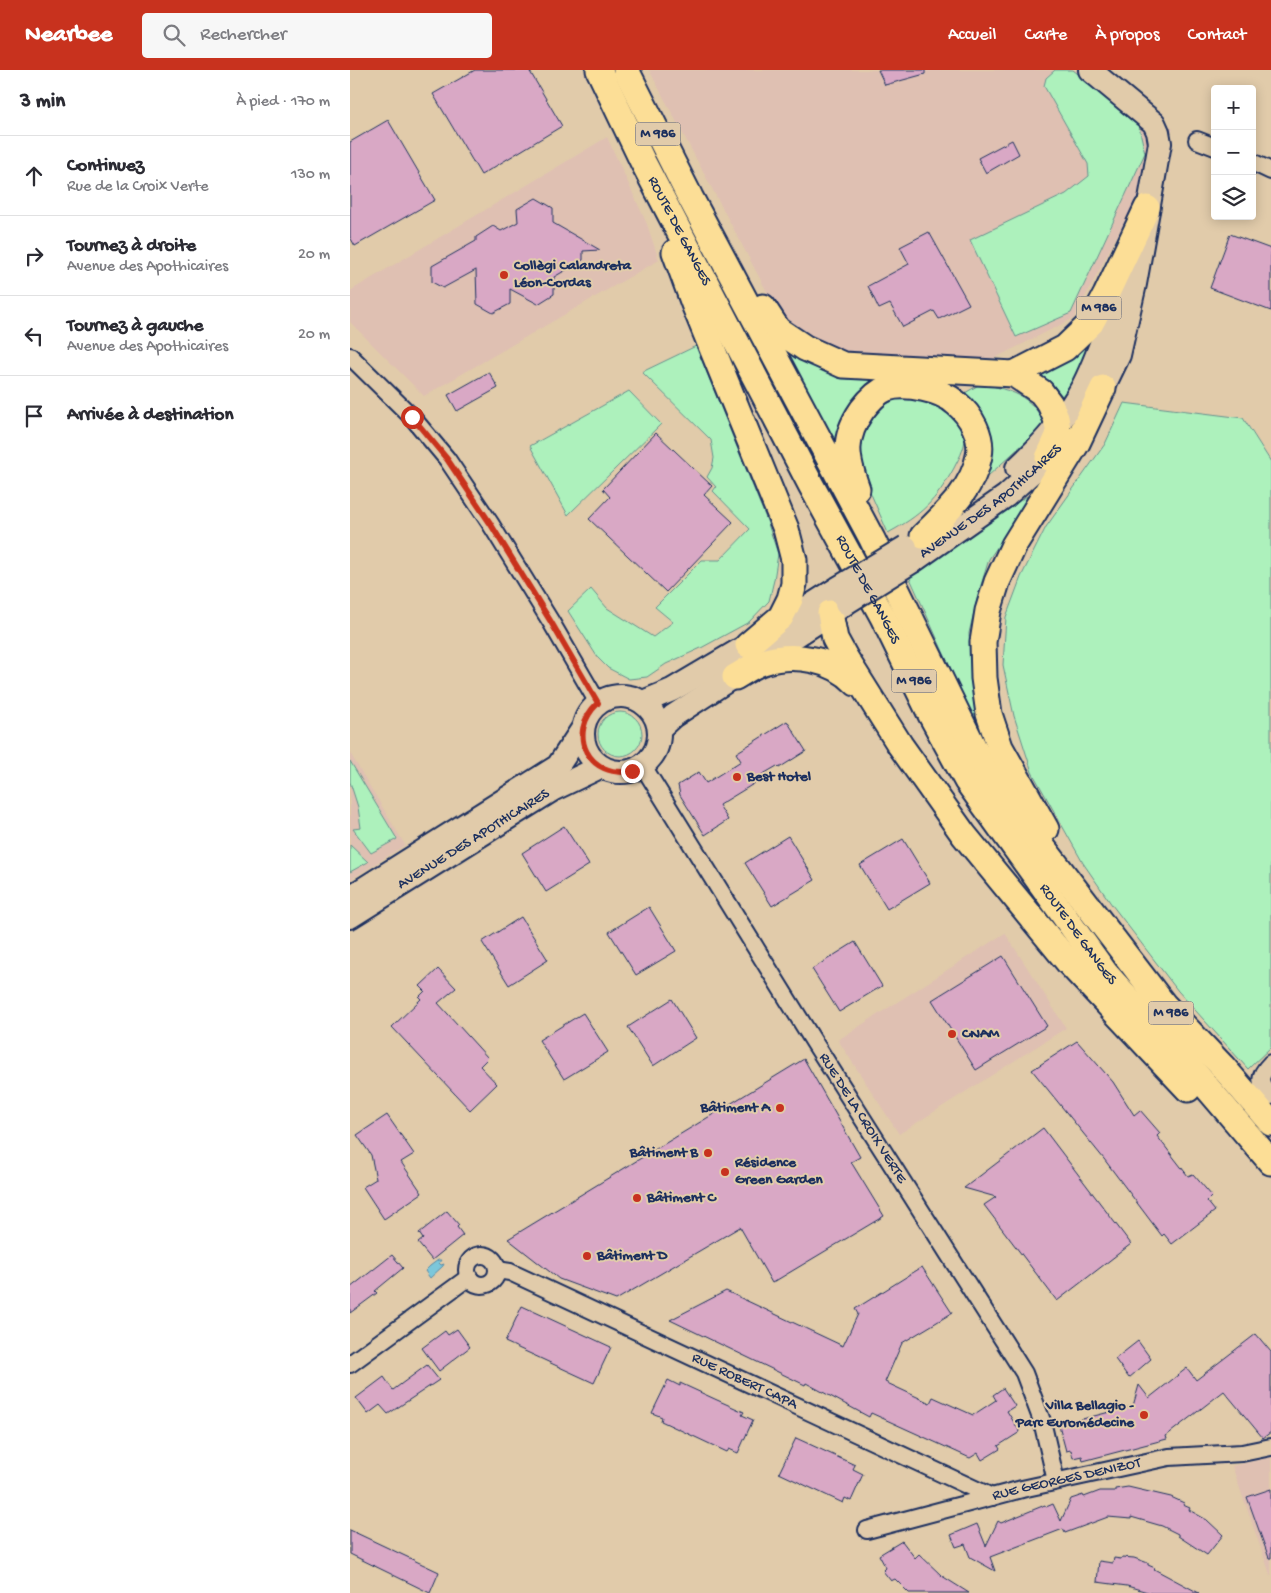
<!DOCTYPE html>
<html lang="fr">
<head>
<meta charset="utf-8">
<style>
	:root { --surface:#fff; --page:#f7f7f7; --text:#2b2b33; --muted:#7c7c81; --line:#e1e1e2; --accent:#c8321e }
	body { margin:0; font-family:"Gochi Hand",sans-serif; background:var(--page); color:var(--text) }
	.controls { position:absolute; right:15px; top:15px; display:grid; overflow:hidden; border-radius:5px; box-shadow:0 2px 12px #0003 }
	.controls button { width:45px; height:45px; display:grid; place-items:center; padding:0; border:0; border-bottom:1px solid var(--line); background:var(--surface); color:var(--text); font:25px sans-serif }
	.stop { position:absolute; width:15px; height:15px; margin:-11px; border:4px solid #c8321e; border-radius:50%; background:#fff }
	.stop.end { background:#c8321e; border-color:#fff; box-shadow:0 1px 5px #0008 }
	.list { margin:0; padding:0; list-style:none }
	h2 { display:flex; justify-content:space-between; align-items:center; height:65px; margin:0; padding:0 20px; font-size:21px }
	h2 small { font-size:16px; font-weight:400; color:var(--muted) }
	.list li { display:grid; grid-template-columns:32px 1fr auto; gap:15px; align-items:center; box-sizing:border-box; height:80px; padding:0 20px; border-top:1px solid var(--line) }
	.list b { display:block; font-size:19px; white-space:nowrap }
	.list p { margin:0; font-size:16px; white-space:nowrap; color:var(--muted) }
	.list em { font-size:16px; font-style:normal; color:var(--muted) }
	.icon { flex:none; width:28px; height:28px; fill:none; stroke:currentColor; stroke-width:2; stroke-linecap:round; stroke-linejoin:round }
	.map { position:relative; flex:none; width:921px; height:1523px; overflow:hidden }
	header { display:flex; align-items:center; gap:30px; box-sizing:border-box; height:70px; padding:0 25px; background:var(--accent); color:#fff }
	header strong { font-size:24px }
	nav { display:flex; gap:28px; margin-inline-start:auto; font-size:18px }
	.search { width:350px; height:45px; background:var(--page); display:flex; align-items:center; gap:12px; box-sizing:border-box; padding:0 18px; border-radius:5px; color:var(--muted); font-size:19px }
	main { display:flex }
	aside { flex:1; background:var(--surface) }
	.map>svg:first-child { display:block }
	.built { fill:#dfc0b2 }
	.green { fill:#adf1bc; stroke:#64908d }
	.water { fill:#7bc7da; stroke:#558aa8 }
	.building { fill:#d9a8c5; stroke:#1b2f5e }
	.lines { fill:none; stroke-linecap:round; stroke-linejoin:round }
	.street-casing { stroke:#1b2f5e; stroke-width:20 }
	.secondary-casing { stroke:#1b2f5e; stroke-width:26 }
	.primary-casing { stroke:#1b2f5e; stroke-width:29 }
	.street { stroke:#e1cbaa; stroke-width:16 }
	.secondary { stroke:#e1cbaa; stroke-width:22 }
	.primary { stroke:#fcde96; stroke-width:25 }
	.secondary-bridge-casing { stroke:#1b2f5e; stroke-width:26; stroke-linecap:butt }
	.secondary-bridge { stroke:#e1cbaa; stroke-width:22 }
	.route { stroke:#c8321e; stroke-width:6 }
	.poi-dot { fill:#c8321e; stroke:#e1cbaa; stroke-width:2 }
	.labels { text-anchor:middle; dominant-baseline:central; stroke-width:4; stroke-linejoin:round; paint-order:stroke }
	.shield { fill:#e1cbaa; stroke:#565e75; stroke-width:1 }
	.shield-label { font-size:14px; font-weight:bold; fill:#1b2f5e }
	.street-label { font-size:15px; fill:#1b2f5e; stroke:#e1cbaa }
	.poi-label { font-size:15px; font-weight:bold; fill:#1b2f5e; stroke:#e1cbaa; text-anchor:start }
</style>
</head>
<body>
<header>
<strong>Nearbee</strong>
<div class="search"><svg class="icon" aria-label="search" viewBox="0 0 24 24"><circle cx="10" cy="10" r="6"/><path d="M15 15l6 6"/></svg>Rechercher</div>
<nav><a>Accueil</a><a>Carte</a><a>À propos</a><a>Contact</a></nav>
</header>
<main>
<aside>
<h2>3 min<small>À pied · 170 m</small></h2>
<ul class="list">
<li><svg class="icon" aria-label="ahead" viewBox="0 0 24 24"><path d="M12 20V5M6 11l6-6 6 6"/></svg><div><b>Continuez</b><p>Rue de la Croix Verte</p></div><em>130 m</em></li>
<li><svg class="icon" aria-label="right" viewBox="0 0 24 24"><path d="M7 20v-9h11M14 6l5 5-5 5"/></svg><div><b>Tournez à droite</b><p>Avenue des Apothicaires</p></div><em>20 m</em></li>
<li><svg class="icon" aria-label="left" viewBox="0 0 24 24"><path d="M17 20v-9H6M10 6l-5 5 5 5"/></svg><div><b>Tournez à gauche</b><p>Avenue des Apothicaires</p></div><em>20 m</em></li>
<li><svg class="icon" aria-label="arrive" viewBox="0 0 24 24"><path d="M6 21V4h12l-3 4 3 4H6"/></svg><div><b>Arrivée à destination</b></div></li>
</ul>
</aside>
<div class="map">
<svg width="921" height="1523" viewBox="0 0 921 1523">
	<rect width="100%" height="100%" fill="#e1cbaa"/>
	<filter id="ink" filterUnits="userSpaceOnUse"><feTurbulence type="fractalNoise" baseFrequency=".02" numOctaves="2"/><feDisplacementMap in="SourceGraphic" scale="10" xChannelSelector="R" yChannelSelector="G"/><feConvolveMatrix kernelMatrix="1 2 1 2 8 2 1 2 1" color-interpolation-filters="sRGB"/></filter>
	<g filter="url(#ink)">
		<path class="built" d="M299,0H753L823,59L724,248L643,289L486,281L433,252Z
			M257,67L297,154L309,190L74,326L0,252V221Z
			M0,683L55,775L0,810Z
			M655,863L716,958L549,1064L488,970Z
			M921,1387V1507L882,1396Z"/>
		<path class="green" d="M705,0H723L767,34L789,57L795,83L721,243L666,267L620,170L716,124L739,106L738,94L694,16L696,8Z
			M748,256L734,295L712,326L700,311L691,305L732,279Z
			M346,276L417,451L428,484L424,510L419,531L399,552L351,578L316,594L297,607L279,609L258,598L248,588L218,541L241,519L257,538L303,567L323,552L305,537L352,490H370L400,459L363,421L366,417L357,407L362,398L364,388L361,370L292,302Z
			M435,280L461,294L540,307C503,333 488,337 488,386Z
			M632,313C662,322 679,323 695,354L638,406C647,367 641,353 615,323Z
			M279,321L311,354L218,445L180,376Z
			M548,328C580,327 595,336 615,361C616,377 611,384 604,398C586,431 571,445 538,463L511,401L507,378L517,356L531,337Z
			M774,333L893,348L921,392V977L898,999L828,921L762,835L733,793L682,702L664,646L653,595L656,547L671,507L696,457L755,374Z
			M677,426L673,440L639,489L628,525L619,563L620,591L635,675L559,506Z
			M248 664a22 22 0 1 1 44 0a22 22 0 1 1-44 0Z
			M0,691L47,769L21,783L3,759L11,758L8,737L0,712Z
			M0,775L18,792L0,802Z"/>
		<path class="water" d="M88,1190H91L89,1193L91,1195L94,1194L93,1196L80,1208L75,1201L80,1196Z"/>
		<path class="building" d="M125,0H179L212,56L131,105L83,24Z
			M528,0H575V4L535,15Z
			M38,50L85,130L5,176L0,167V72Z
			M662,70L669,84L636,103L628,88Z
			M186,128L203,138V153L250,180L233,181V190L204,207V224L188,234L160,219V234L143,243L127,234L126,200L93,218L82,212V196L126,171V167L143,156L151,161L168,152L167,139Z
			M579,162L619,234L589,249L584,241L553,257L540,234L529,239L518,216L559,194L550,177Z
			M880,164L921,179V241L860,218Z
			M139,302L148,318L107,341L98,325Z
			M306,363L362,416L354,425L383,452L316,522L239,449L260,427L253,419Z
			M437,651L456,681L429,698L427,696L403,710L405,713L369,735L378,750L355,765L330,725L328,715L349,702L356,713L391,691L386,683Z
			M214,756L239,795L196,822L172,783Z
			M438,766L465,810L422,836L395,793Z
			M553,769L580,813L537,839L510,795Z
			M299,837L326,881L286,905L259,862Z
			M171,847L198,890L159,915L132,872Z
			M505,872L532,916L489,942L462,899Z
			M653,886L697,956L626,1000L582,930Z
			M88,899L106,918L88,933L138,988L130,996L147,1014L120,1040L42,957L71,929L69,927L75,921L70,916Z
			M322,929L346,968L303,996L278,957Z
			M233,943L258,982L214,1009L189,970Z
			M727,971L763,1012L784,1045L790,1040L810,1063L807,1066L838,1106L843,1104L862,1126L857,1131L865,1141L822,1174L814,1164L812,1166L754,1089L682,1000Z
			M454,989L510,1087L501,1092L534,1146L422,1213L390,1157L266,1230L209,1209L158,1169Z
			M37,1045L64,1084L51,1092L72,1123L34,1149L13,1117L26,1109L21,1085L7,1065Z
			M693,1058L781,1174L707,1231L634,1135L646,1127L614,1118Z
			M97,1141L109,1155L107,1157L113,1165L82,1190L68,1173L73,1169L69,1163Z
			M42,1185L53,1198L25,1221L27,1223L0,1243V1218Z
			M572,1197L602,1243L552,1273L535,1312L580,1333L583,1327L623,1345L646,1330L643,1325L653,1318L665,1336L657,1341L670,1362L648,1376L650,1379L632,1390L628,1383L620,1388L521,1343L519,1347L456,1313L455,1315L320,1250L376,1221L493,1276L508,1244L505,1239Z
			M172,1236L261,1277L244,1313L155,1272Z
			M107,1259L120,1277L89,1301L72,1278L95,1261L98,1265Z
			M906,1264L921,1282V1362L913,1368L874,1321L816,1366L817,1369L733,1391L732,1386L723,1388L721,1380L716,1381L709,1355L783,1336L789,1315L799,1328L837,1298L846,1310Z
			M788,1271L801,1289L779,1308L765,1289Z
			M77,1295L89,1310L38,1344L30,1335L18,1344L6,1328L34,1307L43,1320Z
			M318,1310L330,1316V1313L367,1330L394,1342L392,1345L403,1350L388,1383L379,1379L377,1382L311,1351L312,1347L302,1343Z
			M446,1368L505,1395L503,1399L513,1404L501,1431L495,1428L493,1433L429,1403Z
			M778,1417L821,1427L834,1433L833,1435L840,1438L839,1440L857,1450L873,1465L857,1485L828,1466V1464L812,1456L781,1447V1449L758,1447L715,1463L713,1459L640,1487L645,1501L620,1487L615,1474L606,1477L601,1465L627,1454L636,1476L648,1451L651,1453L695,1435L696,1437L703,1434L711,1451L721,1429L733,1425L734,1427L750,1421H765V1419Z
			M921,1419V1488H919L897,1427Z
			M0,1460L89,1502L80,1523L0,1484Z
			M552,1471L565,1488L569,1484L592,1506L619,1523H559L545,1509L541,1511L533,1501L536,1498L529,1485Z
			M772,1487L784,1488L798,1493V1495L805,1498L804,1499L849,1523H801L777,1516L747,1512L749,1491L763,1493L764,1488L771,1489Z"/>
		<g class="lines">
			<defs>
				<g id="street">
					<path d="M847,70L865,77"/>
					<path d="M902,92L921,101"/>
					<path d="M0,286L62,347L97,389L140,453L201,552L248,633"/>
					<path id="s1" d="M293,696L464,972L674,1303L692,1351L706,1411"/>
					<path d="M921,993C908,1006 908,1013 921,1026"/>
					<circle cx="132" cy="1200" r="15"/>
					<path id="s2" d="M147,1200L160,1202L642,1427"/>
					<path d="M0,1294L119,1207"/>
					<path id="s3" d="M517,1460L672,1419L819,1387L892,1383L921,1377"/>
				</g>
				<g id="secondary">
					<path d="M740,0L804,53L808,62L810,73L785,214L769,285L753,318L742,334"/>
					<path d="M667,398C692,375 717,346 733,316C749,285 760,249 772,215"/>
					<path id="s4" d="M565,490L656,426L712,375"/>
					<circle cx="271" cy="664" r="38"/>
					<path d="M293,632L322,620L398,575L488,518"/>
					<path d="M309,659L323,646L495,534"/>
					<path d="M0,827L208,696L233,658"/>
					<path id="s5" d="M0,847L204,719L250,697"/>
				</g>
				<g id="primary">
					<path id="s6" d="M249,0L293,92L461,415L533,547L581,645L617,711L756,904L832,988L921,1092"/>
					<path d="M276,0L340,127L522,469L626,682L675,754L814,935L872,996L921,1053"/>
					<path d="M325,182L344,234L436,459L444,490V514L440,529L431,547L398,575"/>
					<path d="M413,237L428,260L455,278L493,295L664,304L691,322L700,334L706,348L709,364L698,388"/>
					<path d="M664,304L715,278L741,253L756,225L797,138"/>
					<path d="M507,419C496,388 492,369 512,340C518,332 527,322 537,318C556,312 592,320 606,333C621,345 633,367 629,386C623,419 596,443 573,466"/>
					<path d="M480,543L485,569L496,589L550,675L614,765L719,893L838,1019"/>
					<path d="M385,607C394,602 403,595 413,592C444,582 484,589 506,613"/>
					<path d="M696,759L650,677L639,644L634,608L633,572L638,541L647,512L664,475L727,373L753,318"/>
				</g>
			</defs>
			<use href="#street" class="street-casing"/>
			<use href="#secondary" class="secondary-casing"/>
			<use href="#primary" class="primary-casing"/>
			<use href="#street" class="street"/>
			<use href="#secondary" class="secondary"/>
			<use href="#primary" class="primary"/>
			<defs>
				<path id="secondary-bridge" d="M488,518L556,477
					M496,533L565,490"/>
			</defs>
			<use href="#secondary-bridge" class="secondary-bridge-casing"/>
			<use href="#secondary-bridge" class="secondary-bridge"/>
		</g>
	</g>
	<g class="lines" filter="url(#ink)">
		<path class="route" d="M62,347L97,389L140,453L201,552L248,633C215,664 239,709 282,701"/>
	</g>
	<g class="poi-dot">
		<circle cx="154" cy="205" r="5"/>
		<circle cx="387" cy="707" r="5"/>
		<circle cx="602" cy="964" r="5"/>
		<circle cx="430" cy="1038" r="5"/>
		<circle cx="358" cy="1083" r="5"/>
		<circle cx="375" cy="1102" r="5"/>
		<circle cx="287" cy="1128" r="5"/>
		<circle cx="237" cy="1186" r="5"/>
		<circle cx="794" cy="1345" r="5"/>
	</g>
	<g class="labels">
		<g class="shield">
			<rect x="285.5" y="52.5" width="45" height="23" rx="4"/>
			<rect x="726.5" y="226.5" width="45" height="23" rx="4"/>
			<rect x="541.5" y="599.5" width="45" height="23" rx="4"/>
			<rect x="798.5" y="931.5" width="45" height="23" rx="4"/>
		</g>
		<g class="shield-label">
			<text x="308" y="64">M 986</text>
			<text x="749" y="238">M 986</text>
			<text x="564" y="611">M 986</text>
			<text x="821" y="943">M 986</text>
		</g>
		<g class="street-label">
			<text stroke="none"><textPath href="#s6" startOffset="180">ROUTE DE GANGES</textPath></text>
			<text stroke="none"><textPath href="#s4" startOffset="96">AVENUE DES APOTHICAIRES</textPath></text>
			<text stroke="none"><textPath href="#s6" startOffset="585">ROUTE DE GANGES</textPath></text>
			<text stroke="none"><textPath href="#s5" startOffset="146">AVENUE DES APOTHICAIRES</textPath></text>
			<text stroke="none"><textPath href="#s6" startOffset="990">ROUTE DE GANGES</textPath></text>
			<text stroke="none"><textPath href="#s1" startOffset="415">RUE DE LA CROIX VERTE</textPath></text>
			<text stroke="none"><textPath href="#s2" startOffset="272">RUE ROBERT CAPA</textPath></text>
			<text stroke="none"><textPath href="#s3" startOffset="206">RUE GEORGES DENIZOT</textPath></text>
		</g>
		<g class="poi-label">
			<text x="164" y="196">Collègi Calandreta<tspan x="164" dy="17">Léon-Cordas</tspan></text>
			<text x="397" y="707">Best Hotel</text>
			<text x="612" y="964">CNAM</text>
			<text x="420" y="1038" text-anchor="end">Bâtiment A</text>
			<text x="348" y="1083" text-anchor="end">Bâtiment B</text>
			<text x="385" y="1093">Résidence<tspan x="385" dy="17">Green Garden</tspan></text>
			<text x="297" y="1128">Bâtiment C</text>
			<text x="247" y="1186">Bâtiment D</text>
			<text x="784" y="1336" text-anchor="end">Villa Bellagio -<tspan x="784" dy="17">Parc Euromédecine</tspan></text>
		</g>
	</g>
</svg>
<div class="controls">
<button>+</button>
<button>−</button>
<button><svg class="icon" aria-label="layers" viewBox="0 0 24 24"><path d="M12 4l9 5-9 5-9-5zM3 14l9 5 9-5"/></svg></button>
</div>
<div class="stop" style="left:62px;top:347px"></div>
<div class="stop end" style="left:282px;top:701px"></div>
</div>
</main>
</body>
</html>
